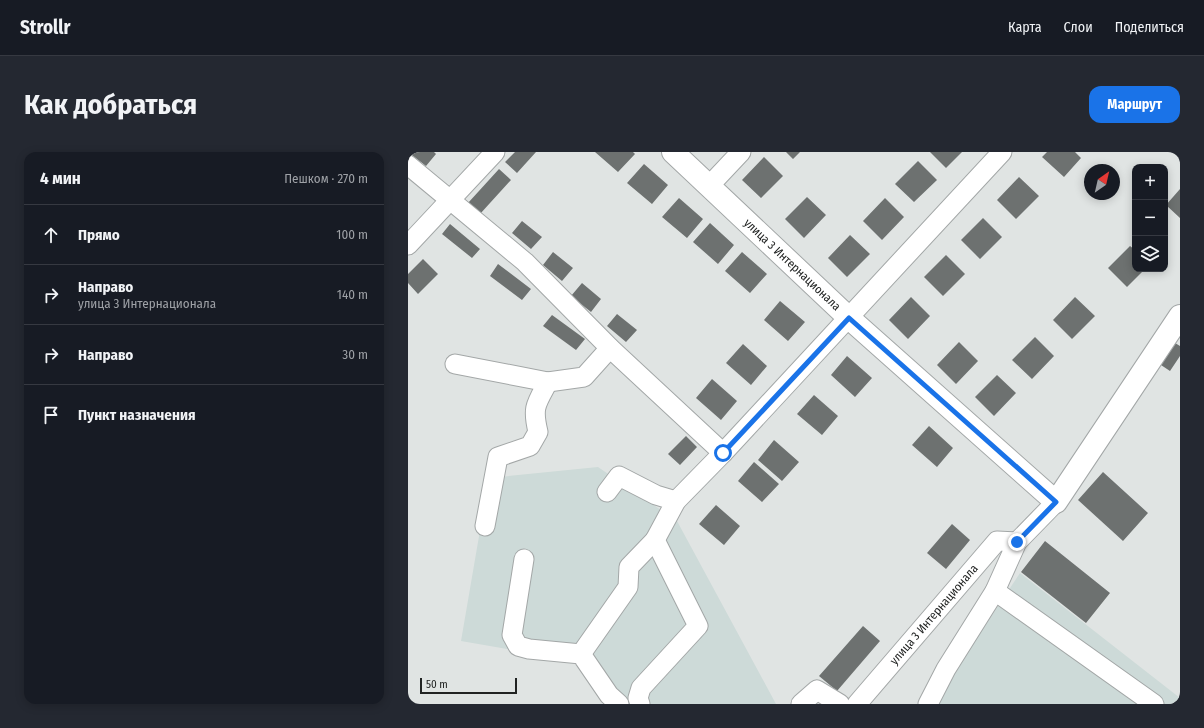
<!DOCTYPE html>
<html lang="ru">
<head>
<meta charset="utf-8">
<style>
	:root { --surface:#171b24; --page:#242831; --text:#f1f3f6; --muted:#9ea1a6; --line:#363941; --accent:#1a73e8 }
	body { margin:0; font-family:"Fira Sans Condensed",sans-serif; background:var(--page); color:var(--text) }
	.controls { position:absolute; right:12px; top:12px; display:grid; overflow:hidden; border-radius:8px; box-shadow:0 2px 10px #0003 }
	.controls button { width:36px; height:36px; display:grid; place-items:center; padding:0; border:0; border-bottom:1px solid var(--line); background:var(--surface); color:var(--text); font:20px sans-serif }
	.compass { position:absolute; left:676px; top:12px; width:36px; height:36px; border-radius:50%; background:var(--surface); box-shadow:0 2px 10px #0003; rotate:34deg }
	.scale { position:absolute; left:12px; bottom:10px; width:97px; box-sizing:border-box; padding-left:4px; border:2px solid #212322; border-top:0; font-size:11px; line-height:14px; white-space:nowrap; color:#212322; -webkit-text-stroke:3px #e0e4e3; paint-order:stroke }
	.stop { position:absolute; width:12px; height:12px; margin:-9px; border:3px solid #1a73e8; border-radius:50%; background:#fff }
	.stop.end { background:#1a73e8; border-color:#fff; box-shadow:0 1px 4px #0008 }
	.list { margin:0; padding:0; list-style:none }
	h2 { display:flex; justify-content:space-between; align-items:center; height:52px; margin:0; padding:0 16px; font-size:17px }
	h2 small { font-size:13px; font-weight:400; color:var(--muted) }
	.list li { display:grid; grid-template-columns:26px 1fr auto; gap:12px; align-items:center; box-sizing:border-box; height:60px; padding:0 16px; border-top:1px solid var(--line) }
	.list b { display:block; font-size:15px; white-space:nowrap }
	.list p { margin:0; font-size:13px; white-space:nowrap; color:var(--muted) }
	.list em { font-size:13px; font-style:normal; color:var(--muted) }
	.icon { flex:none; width:22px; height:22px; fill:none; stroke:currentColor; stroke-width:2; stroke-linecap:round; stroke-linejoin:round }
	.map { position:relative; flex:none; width:772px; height:552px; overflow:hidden; border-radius:12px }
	header { display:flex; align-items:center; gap:24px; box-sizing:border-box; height:56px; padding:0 20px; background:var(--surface); border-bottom:1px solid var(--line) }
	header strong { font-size:19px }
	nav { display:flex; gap:22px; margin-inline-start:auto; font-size:14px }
	.intro { display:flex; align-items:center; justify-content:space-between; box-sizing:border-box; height:96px; padding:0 24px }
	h1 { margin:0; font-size:28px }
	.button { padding:10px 18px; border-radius:12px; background:var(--accent); color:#fff; font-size:14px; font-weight:700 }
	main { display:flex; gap:24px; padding:0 24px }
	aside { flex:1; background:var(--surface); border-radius:12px; box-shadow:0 2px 10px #0003 }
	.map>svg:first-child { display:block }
	.built { fill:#cddad8 }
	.building { fill:#6d7170 }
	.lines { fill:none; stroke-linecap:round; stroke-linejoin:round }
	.minor-casing { stroke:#a3a7a7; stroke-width:21 }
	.major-casing { stroke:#a3a7a7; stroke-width:24 }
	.minor { stroke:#fff; stroke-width:19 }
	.major { stroke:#fff; stroke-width:22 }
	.route { stroke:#1a73e8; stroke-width:5 }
	.labels { text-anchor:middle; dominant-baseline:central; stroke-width:4; stroke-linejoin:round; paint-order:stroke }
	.street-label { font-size:12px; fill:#212322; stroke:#e0e4e3 }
</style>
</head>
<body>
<header>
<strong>Strollr</strong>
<nav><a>Карта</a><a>Слои</a><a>Поделиться</a></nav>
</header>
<div class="intro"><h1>Как добраться</h1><a class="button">Маршрут</a></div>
<main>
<aside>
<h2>4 мин<small>Пешком · 270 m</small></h2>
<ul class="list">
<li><svg class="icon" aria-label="ahead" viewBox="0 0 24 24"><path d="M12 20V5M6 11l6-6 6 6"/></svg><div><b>Прямо</b></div><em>100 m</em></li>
<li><svg class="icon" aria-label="right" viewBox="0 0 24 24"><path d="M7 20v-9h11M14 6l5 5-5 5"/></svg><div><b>Направо</b><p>улица 3 Интернационала</p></div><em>140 m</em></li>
<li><svg class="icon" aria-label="right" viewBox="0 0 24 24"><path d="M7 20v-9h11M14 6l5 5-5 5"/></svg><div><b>Направо</b></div><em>30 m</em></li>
<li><svg class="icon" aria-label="arrive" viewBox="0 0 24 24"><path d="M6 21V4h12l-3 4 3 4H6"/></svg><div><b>Пункт назначения</b></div></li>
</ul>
</aside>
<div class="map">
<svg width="772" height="552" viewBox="0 0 772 552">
	<rect width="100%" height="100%" fill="#e0e4e3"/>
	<path class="built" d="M190,315L269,369L368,552H203L168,509L53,489L81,326Z
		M612,421L772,546V552H531L549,516Z"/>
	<path class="building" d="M0,0H26L28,2L18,14Z
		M107,0H128L109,21L97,10Z
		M187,0H225L227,2L210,20Z
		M378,0H392L385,7Z
		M522,0H554L538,16Z
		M639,0H667L673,6L656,25L634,5Z
		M356,5L375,24L353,46L334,28Z
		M510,9L529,28L506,50L487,32Z
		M236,12L260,33L244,52L219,31Z
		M91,17L103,28L72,62L60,51Z
		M611,25L631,44L608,67L589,48Z
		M772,37V66L758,53Z
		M399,45L418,63L396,86L377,67Z
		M271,46L295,67L279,86L254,65Z
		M477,46L496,65L474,88L455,69Z
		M575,66L594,85L572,107L553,88Z
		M114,69L134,85L123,97L104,81Z
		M302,71L326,93L310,112L285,90Z
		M42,72L72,97L64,106L34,82Z
		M442,83L462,102L439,125L420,106Z
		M722,94L727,98V117H737L719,135L700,116Z
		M145,100L165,116L154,129L135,113Z
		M334,100L359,122L342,141L317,119Z
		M538,103L557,122L535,144L516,125Z
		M15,107L30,122L10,142L0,131V122Z
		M90,112L123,137L114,148L82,124Z
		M174,131L193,147L183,160L163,144Z
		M503,145L522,164L500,187L481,168Z
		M667,145L687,164L664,187L645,168Z
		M372,149L397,170L380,189L356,168Z
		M209,162L229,178L218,190L199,174Z
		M144,163L177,187L168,198L135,174Z
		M627,185L646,204L624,227L604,208Z
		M551,190L570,209L548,232L529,213Z
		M767,191L772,194V204L762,219L753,213Z
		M335,192L359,214L343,233L318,211Z
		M439,204L464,226L447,245L423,223Z
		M589,223L608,241L586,264L567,245Z
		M304,227L329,249L313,268L288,246Z
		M406,243L430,264L414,283L389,262Z
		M521,274L545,296L529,315L504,293Z
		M278,284L289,295L272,313L260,302Z
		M366,288L391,310L374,329L350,308Z
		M346,310L371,332L354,350L330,329Z
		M695,320L740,361L715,389L670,348Z
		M308,353L332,374L316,393L291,372Z
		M544,372L562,388L538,417L519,401Z
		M637,389L702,441L678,471L613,420Z
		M455,474L472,489L429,539L411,524Z"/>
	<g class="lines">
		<defs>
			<g id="minor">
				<path d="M0,13L117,110L202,196L315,301"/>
				<path d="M301,34L333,0"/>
				<path d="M0,93L87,0"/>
				<path d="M47,212L140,230L176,225L202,196"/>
				<path d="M199,340L211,324L248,343L268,349"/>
				<path d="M77,374L90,305L122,294L130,280C124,255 128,252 140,230"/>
				<path d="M116,407L104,483L110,494L121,497L173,502L201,543L211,552"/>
				<path d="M587,439L746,552"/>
				<path d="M173,502L220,435L221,415L247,388L268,349L315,301L594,0"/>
				<path d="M232,552L230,546L233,536L290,474L247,388"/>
				<path d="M393,552L409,538L432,552"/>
				<path id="s1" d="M449,552L589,389L609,390"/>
				<path d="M520,552L538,517L587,439L609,390L648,350"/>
			</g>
			<g id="major">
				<path id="s2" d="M265,0L441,166L648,350L772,164"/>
			</g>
		</defs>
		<use href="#minor" class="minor-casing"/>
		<use href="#major" class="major-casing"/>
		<use href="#minor" class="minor"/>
		<use href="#major" class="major"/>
	</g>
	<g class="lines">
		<path class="route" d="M315,301L441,166L648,350L609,390"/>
	</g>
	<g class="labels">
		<g class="street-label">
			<text stroke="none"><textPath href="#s2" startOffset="164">улица 3 Интернационала</textPath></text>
			<text stroke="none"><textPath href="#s1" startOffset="118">улица 3 Интернационала</textPath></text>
		</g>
	</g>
</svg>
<div class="controls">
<button>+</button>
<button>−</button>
<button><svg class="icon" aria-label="layers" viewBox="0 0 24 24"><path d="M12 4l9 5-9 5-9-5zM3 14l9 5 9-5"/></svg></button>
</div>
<svg class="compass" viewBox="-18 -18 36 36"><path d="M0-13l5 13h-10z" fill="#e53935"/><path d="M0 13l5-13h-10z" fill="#9ea1a6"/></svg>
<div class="scale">50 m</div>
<div class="stop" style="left:315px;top:301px"></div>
<div class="stop end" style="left:609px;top:390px"></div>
</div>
</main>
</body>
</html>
